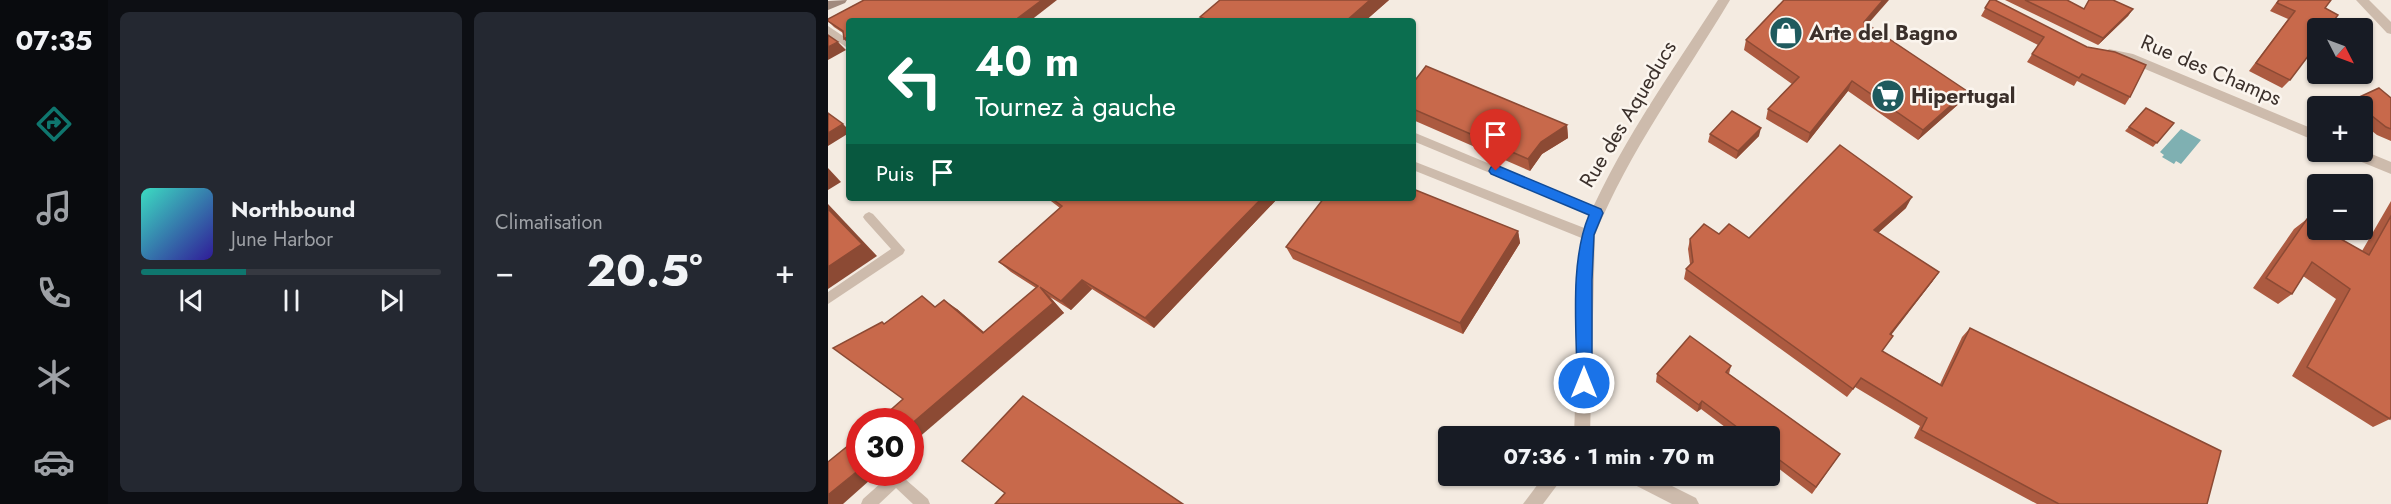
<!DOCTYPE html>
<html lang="fr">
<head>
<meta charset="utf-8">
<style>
	:root { --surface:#171b24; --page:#242831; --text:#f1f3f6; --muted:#9ea1a6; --line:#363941; --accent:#0f766e }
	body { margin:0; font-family:Jost,sans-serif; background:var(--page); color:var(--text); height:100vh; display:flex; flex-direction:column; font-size:22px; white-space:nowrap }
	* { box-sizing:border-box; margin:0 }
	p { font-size:20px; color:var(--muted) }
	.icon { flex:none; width:33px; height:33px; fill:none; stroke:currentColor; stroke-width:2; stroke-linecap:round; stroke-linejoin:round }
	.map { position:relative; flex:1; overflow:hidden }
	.drawer { display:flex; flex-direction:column; gap:12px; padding:12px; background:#0d0f14; width:720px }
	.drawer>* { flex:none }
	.top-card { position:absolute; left:18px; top:18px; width:570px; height:183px; border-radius:6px; box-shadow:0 2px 4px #0004; background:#0b6e4f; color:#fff; overflow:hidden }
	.needle { width:39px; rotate:132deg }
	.tools { position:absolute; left:1479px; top:18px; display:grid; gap:12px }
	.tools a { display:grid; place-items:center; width:66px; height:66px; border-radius:6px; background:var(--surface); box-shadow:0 2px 4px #0004; font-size:30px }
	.speed { position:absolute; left:18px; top:408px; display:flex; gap:12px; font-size:30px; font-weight:700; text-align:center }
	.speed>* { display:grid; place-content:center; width:78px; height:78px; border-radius:50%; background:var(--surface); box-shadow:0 2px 4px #0004; line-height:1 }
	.speed .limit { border:9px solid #d22; background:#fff; color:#111 }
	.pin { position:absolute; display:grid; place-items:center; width:51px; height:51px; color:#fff; margin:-62px -26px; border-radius:50% 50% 50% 0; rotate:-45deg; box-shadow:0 0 6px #0007 }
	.pin .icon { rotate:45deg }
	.me { position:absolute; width:66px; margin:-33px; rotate:0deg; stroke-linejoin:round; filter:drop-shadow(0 0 4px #0008) }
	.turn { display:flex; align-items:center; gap:21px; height:126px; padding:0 30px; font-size:27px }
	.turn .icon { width:78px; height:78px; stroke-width:2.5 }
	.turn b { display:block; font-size:42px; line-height:51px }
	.then { display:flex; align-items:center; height:57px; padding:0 30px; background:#0003; gap:12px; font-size:22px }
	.big { font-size:45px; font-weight:700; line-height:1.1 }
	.drawer .tile { flex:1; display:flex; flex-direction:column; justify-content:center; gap:9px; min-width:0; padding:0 21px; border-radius:9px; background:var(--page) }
	.song { display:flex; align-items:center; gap:18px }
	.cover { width:72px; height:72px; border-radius:9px; background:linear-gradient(135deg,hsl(170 70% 55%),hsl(250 70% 35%)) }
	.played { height:6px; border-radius:3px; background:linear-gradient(90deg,var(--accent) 35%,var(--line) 35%) }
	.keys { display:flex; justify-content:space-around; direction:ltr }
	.heat { display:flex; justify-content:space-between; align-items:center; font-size:33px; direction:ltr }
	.drawer .tiles { flex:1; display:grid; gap:12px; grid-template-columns:repeat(2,1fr) }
	.trip { position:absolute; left:610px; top:426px; width:342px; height:60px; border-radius:6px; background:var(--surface); box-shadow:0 2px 4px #0004; font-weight:700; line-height:60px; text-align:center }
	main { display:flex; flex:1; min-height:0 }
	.dock { display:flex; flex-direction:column; width:108px; justify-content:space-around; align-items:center; background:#090b0e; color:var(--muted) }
	.dock .icon { width:42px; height:42px }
	.dock .active { color:var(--accent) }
	.dock b { font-size:27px; color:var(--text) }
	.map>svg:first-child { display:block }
	.water { fill:#7fb0b2 }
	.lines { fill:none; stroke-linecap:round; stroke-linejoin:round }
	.lane { fill:#cdbbac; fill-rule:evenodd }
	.street { fill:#cdbbac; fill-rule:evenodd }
	.secondary { fill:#a18a7d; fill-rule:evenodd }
	.wall { fill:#ac5a40 }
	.shaded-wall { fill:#8c4a34 }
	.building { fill:#c8694b; stroke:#8c4a34; stroke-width:1.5 }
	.route { fill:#1a73e8; stroke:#114b97; stroke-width:1.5 }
	.labels { text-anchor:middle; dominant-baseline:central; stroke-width:5; stroke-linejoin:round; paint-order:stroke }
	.poi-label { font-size:21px; font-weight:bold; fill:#3b302b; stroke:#fbf5ee; text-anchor:start }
	.street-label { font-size:21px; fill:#3b302b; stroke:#fbf5ee }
</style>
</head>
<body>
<main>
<nav class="dock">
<b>07:35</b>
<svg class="icon active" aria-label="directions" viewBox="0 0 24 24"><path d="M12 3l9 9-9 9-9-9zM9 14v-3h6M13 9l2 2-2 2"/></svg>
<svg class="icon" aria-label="music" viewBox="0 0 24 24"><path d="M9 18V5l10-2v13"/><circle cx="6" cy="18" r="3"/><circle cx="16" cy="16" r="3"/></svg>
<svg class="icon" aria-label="phone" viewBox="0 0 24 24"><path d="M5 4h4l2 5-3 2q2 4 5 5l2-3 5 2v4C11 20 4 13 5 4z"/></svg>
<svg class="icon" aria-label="climate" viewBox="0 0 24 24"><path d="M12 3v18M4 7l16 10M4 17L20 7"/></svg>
<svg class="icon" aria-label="car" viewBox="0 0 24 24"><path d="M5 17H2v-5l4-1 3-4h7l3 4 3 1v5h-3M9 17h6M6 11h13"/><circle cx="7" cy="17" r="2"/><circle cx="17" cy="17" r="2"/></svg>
</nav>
<section class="drawer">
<div class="tiles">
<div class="tile">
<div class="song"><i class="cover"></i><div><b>Northbound</b><p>June Harbor</p></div></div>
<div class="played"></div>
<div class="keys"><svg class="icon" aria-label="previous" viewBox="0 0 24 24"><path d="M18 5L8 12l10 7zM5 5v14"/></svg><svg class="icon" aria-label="pause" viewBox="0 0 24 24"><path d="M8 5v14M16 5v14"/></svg><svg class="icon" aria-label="next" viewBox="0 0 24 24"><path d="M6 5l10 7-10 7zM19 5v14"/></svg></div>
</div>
<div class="tile"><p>Climatisation</p>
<div class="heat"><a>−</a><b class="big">20.5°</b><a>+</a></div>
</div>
</div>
</section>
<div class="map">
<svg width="1563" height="504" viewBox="0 0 1563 504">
	<rect width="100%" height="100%" fill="#f4ebe1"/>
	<!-- water -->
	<polygon class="water" points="1353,129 1373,140 1353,164 1348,161 1346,164 1334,157 1336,155 1332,152"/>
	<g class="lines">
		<!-- lane -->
		<g class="lane">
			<polygon points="0,26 21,40 21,49 0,35"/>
			<polygon points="585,132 773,210 775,213 773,216 765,216 585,141"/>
			<polygon points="585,161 764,231 766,235 764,239 756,239 585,170"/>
			<polygon points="41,212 45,214 77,250 75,254 0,304 0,292 63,249 37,220 35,217 37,214"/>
			<polygon points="69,472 100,499 102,504 85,504 68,488 51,504 33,504 35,499 63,474"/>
		</g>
		<!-- street -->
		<g class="street">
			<path d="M890 0H902C856 77 801 151 767 235L762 436H746L753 235C787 151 841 76 890 0Z"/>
			<polygon points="1528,0 1541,0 1563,22 1563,34 1559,33"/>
			<polygon points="1281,49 1305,54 1490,131 1490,142 1298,61 1276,57 1275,54"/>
			<polygon points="1534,150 1563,162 1563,174 1519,156 1517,152"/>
			<polygon points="716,476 736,476 715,504 695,504"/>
			<polygon points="798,476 824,476 868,498 871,504 844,504 801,482"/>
		</g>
		<!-- secondary -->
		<polygon class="secondary" points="19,0 17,3 0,10 0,1"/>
	</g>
	<!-- wall -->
	<g class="wall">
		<polygon points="392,0 561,0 537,21 375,21 372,17"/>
		<polygon points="1162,0 1302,97 1297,105 1249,81 1246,86 1199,62 1210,45 1153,16"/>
		<polygon points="1177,0 1239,0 1256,9 1305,9 1300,16 1270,45"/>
		<polygon points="1450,0 1497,8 1462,80 1454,88 1421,71 1460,19 1442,11"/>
		<polygon points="0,19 21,21 15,33 6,27 0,21"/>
		<polygon points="1040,25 1134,101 1090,140 1020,91 979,143 938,119 940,109 964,84 916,50 918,40"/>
		<polygon points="585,83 739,125 740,138 714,154 702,171 585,120"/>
		<polygon points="1563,98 1563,141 1549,135 1534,123 1534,106 1518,106 1525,100"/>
		<polygon points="1318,108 1346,123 1325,147 1297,131"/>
		<polygon points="882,134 931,136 908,159 880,142"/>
		<polygon points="219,198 450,198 326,328 264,289 243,310 222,297 236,313 75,399 54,322 57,324 108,306 129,309 156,332 208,288 183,272 171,262 232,208"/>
		<polygon points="1563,201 1563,416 1562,419 1545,427 1464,376 1508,299 1475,276 1464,294 1450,304 1425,288 1466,229 1479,219 1534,251"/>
		<polygon points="1078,208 1050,233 1111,272 1104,282 1063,334 1065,336 1054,351 1112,384 1134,337 1142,328 1379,504 1209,504 1086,438 1092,426 1027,387 1019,397 856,279 858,269 862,264 860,249 862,239 891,234 921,238"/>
		<polygon points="690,231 692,243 635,334 465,259 458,247"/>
		<polygon points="903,366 901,374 1012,454 984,494 942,462 942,436 909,436 873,409 869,412 828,382 829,374"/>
	</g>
	<!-- shaded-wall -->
	<g class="shaded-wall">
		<polygon points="214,0 229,0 202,21 186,21"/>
		<polygon points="542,0 561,0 537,21 518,21"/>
		<polygon points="1055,0 1061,0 1032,33 1036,22"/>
		<polygon points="1305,9 1300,16 1270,45 1275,38"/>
		<polygon points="21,36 21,45 16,39"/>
		<polygon points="10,42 18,50 0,60 0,47"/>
		<polygon points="1024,81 1020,91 979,143 982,133"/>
		<polygon points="1139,91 1134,101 1090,140 1095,130"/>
		<polygon points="15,124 21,130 21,133 0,146 0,133"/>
		<polygon points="739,125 740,138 714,154 702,171 700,159 713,142"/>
		<polygon points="933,128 931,136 908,159 910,151"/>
		<polygon points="0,168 13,182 0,190"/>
		<polygon points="1084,197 1078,208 1041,241 1046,230"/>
		<polygon points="434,198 450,198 326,328 317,318"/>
		<polygon points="0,204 49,256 0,289"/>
		<polygon points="690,231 692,243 635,334 632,323"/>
		<polygon points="1111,272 1104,282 1057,343 1062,334"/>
		<polygon points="254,280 264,289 243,310 233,301"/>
		<polygon points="212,287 222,297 236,313 82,445 82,425"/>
		<polygon points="116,300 129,309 167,342 155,333"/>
		<polygon points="874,401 873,409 869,412 871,405"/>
		<polygon points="32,469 32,472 51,472 15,504 0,504 0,495"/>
	</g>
	<!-- building -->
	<g class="building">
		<polygon points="36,0 214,0 186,21 21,21 21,36 16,39 15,31 0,21 0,19"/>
		<polygon points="392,0 542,0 518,21 383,21 372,17"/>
		<polygon points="956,0 1055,0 1036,22 1139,91 1095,130 1024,81 982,133 940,109 971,77 918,40"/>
		<polygon points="1162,0 1167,0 1259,47 1287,52 1318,65 1302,97 1254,74 1251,78 1204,54 1216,37 1157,8"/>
		<polygon points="1197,0 1239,0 1256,9 1261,0 1285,0 1305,9 1275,38"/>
		<polygon points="1451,0 1503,0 1497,8 1510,15 1500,28 1490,28 1490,43 1462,80 1428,63 1467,11 1449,3"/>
		<polygon points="0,35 10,42 0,47"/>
		<polygon points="598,66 739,125 713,142 700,159 585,109 585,83"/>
		<polygon points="1551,88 1563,98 1563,129 1558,127 1534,108 1534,106 1533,106 1525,100"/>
		<polygon points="1318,108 1346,123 1329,143 1301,127"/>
		<polygon points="904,111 933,128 910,151 882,134"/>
		<polygon points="0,113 15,124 0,133"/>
		<polygon points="1012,145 1084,197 1046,230 1111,272 1062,334 1065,336 1054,351 1114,386 1142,328 1393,451 1379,504 1231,504 1093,430 1099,418 1033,378 1025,389 858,269 865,262 862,239 876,224 891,234 901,224 921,238"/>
		<polygon points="585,189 690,231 632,323 458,247 496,198 585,198"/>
		<polygon points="223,198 434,198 317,318 254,280 233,301 212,287 225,303 82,425 82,422 49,422 75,399 5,348 54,322 56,324 94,296 107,307 116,300 155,333 210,286 171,262 234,206"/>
		<polygon points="0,209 34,244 0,267"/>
		<polygon points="1563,216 1563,416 1562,419 1479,367 1522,289 1484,262 1464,294 1438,278 1479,219 1490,225 1490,230 1497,230 1541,255"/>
		<polygon points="862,336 903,366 898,372 1012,454 988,487 942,453 942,436 921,436 874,401 871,405 829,374"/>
		<polygon points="195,396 355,504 167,504 177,493 134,461"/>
		<polygon points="32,436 32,469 0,495 0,462"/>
	</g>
	<!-- route -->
	<path class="route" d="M668 165 773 209 775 213 766 235 764 280V383L762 388 756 390 751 388 749 383C749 331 741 263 761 215L663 174 661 171 663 167Z"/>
	<!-- icons -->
	<defs>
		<symbol id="shop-disc" viewBox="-11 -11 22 22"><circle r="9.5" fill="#1f5a5e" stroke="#fbf5ee"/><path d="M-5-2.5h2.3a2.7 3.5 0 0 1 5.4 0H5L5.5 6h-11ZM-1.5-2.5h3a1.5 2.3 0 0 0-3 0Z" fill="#fff"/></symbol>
		<symbol id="supermarket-disc" viewBox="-11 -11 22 22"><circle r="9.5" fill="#1f5a5e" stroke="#fbf5ee"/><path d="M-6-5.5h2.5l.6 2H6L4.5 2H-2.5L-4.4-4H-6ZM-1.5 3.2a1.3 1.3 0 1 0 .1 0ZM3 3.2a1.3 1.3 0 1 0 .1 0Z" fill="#fff"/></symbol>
	</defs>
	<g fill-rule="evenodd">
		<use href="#shop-disc" x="939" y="14" width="38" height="38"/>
		<use href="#supermarket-disc" x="1041" y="77" width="38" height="38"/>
	</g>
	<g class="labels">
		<!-- poi labels -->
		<g class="poi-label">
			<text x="981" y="33">Arte del Bagno</text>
			<text x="1083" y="96">Hipertugal</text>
		</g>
		<!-- street labels -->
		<g class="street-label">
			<text transform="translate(1383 70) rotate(23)">Rue des Champs</text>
			<text transform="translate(800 114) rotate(-59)">Rue des Aqueducs</text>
		</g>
	</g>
</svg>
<div class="tools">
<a><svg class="needle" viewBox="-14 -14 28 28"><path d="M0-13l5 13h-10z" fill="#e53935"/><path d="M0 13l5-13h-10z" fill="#9ea1a6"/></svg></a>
<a>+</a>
<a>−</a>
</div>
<div class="speed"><div class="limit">30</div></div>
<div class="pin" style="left:668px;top:171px;background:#d93025"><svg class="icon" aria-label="arrive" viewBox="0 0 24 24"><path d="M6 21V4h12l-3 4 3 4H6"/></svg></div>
<svg class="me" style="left:756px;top:383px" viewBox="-20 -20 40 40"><circle r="17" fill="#1a73e8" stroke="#fff" stroke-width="3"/><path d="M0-11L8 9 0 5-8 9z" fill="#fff"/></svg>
<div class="trip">07:36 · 1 min · 70 m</div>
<div class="top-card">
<div class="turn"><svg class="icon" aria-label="left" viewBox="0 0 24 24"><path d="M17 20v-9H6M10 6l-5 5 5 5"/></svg><div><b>40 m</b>Tournez à gauche</div></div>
<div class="then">Puis<svg class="icon" aria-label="arrive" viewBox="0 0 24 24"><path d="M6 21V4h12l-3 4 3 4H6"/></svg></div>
</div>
</div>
</main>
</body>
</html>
